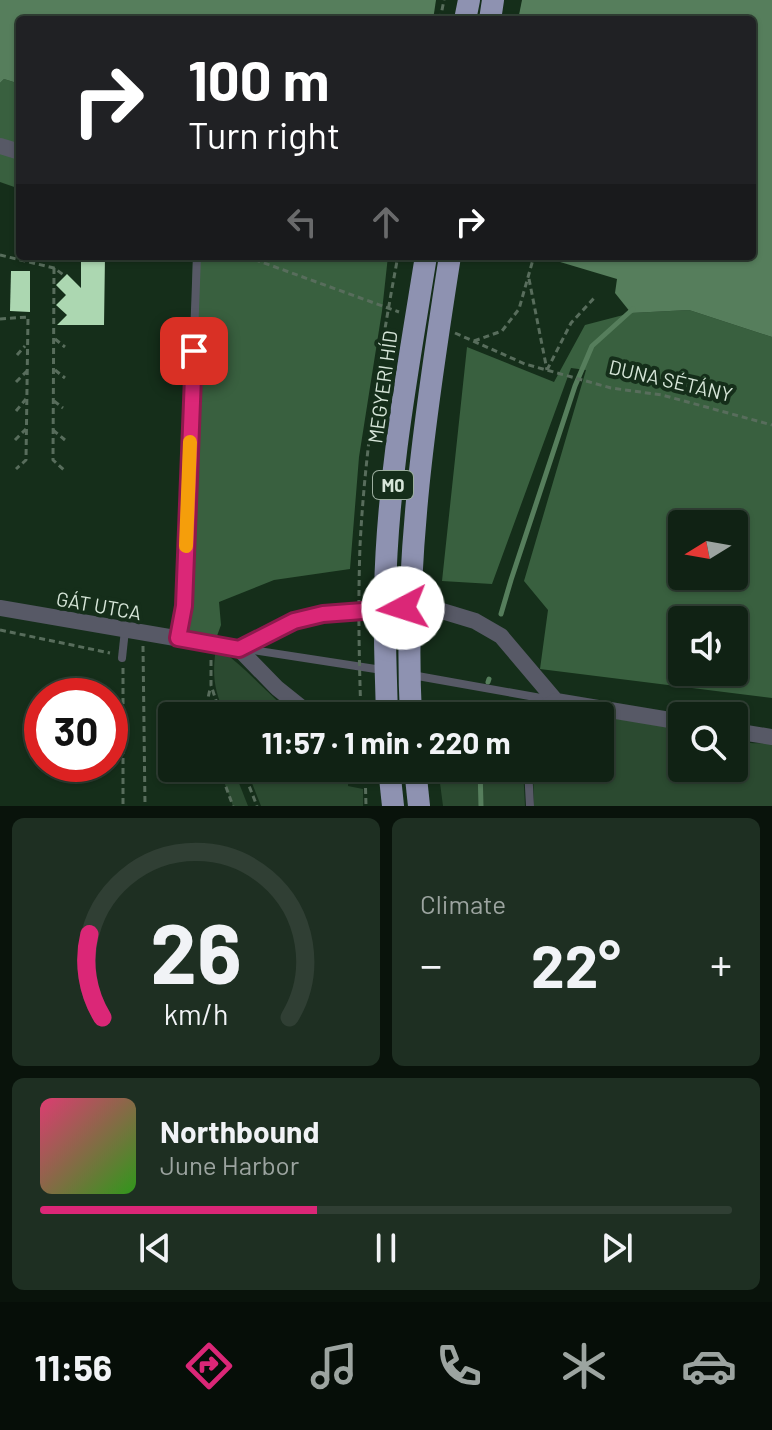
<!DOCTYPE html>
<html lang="en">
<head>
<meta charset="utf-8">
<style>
	:root { --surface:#102214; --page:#1e2f22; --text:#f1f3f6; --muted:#9ca4a0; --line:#303f34; --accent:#db2777 }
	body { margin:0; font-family:Barlow,sans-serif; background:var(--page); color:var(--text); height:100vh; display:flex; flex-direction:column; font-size:30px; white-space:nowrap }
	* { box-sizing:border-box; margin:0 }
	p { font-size:26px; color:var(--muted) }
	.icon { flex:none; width:44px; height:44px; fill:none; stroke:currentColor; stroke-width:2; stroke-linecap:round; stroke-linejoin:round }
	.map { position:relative; height:806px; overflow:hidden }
	.panel { display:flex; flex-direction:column; gap:12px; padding:12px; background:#09130b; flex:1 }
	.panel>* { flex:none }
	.top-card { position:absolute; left:16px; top:16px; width:740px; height:244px; border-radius:8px; box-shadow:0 2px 6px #0004,0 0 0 2px var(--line); background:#202124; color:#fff; overflow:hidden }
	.needle { width:52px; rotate:259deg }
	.controls { position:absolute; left:668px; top:510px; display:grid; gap:16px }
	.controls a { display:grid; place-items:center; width:80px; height:80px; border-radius:8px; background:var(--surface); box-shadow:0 2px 6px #0004,0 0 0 2px var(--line); font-size:40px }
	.speed { position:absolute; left:24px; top:678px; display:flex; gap:16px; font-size:40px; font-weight:700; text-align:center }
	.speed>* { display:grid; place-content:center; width:104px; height:104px; border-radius:50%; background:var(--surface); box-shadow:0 2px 6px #0004,0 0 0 2px var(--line); line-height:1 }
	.speed .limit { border:12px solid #d22; background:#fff; color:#111 }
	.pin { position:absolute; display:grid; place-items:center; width:68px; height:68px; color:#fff; margin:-34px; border-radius:16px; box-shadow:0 4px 12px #0006 }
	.me { position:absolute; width:88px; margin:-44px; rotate:265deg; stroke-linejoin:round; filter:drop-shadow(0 0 6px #0008) }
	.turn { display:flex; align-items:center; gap:28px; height:168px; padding:0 40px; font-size:36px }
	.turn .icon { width:104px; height:104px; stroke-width:2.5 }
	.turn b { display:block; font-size:56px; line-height:68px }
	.lanes { display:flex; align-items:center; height:76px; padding:0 40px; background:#0003; justify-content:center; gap:40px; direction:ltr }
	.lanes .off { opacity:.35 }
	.big { font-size:60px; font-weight:700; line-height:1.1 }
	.panel .tile { flex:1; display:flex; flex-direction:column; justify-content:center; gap:12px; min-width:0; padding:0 28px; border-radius:12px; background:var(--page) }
	.panel .dial { align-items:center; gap:0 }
	.dial svg { height:208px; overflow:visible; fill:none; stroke:var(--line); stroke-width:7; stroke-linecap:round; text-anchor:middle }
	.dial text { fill:var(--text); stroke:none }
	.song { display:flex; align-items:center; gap:24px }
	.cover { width:96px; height:96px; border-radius:12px; background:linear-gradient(135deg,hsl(340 70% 55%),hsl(110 70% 35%)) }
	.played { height:8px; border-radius:4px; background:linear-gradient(90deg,var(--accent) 40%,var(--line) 40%) }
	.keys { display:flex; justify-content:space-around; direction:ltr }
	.heat { display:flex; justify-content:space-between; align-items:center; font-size:44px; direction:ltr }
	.panel .tiles { flex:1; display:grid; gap:12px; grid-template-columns:1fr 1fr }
	.tile:last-child { grid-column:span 2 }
	.trip { position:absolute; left:158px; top:702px; width:456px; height:80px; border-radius:8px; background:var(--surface); box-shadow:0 2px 6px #0004,0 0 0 2px var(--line); font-weight:700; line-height:80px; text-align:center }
	.menu { display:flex; height:128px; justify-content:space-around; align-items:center; background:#060e08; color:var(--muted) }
	.menu .icon { width:56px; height:56px }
	.menu .active { color:var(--accent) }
	.menu b { font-size:36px; color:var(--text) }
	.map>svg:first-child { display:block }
	.green { fill:#2b4a30 }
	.forest { fill:#39603f; fill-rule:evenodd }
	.water { fill:#567e5c }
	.pier { fill:#152e1a }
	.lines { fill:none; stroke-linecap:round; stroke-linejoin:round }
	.stream { stroke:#567e5c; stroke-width:5 }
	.building { fill:#acd7b1 }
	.path { stroke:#586d5c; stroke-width:3; stroke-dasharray:6 4; stroke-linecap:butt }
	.service { stroke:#575966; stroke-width:8 }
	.minor { stroke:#575966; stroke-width:16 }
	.trunk { stroke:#8e92b1; stroke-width:22 }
	.path-bridge { stroke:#586d5c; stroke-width:3; stroke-dasharray:6 4; stroke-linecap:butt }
	.trunk-bridge { stroke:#8e92b1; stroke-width:22 }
	.route-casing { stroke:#8e194d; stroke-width:20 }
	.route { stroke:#db2777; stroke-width:14 }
	.slow { stroke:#f59e0b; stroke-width:14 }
	.labels { text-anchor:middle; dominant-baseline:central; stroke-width:8; stroke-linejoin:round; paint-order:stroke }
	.shield { fill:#152e1a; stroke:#9dafa0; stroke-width:2 }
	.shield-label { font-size:18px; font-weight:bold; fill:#d7e6d9 }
	.street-label { font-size:20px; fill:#d7e6d9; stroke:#152e1a }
</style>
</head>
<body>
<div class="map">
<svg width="772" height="806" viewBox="0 0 772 806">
	<rect width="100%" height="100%" fill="#152e1a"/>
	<!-- green -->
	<g class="green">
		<path d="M216 647C247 667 267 695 296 716H225C214 687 212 678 216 647Z"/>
		<path d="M558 708 682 726V768H734V736C748 745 755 744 772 742V806H534L533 768H600V716H536Z"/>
		<polygon points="219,768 233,768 248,806 233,806"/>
		<polygon points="246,768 349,768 348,786 363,789 363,806 261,806"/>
		<polygon points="456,768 523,768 525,806 443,806 440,783 457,782"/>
	</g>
	<!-- forest -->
	<g class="forest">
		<polygon points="4,79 20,84 20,189 0,182 0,83"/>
		<polygon points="193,256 388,256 382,311 359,457 350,569 274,580 219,602 221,625 214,644 178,638 185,607"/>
		<path d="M689 310 772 337V698L540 669 548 610 524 581 586 370 571 368 492 584 442 581 467 347 554 382 585 325 631 313ZM682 524H734V576H682ZM682 620H734V672H682Z"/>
	</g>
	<!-- water -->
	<polygon class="water" points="0,0 772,0 772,337 689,310 631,313 615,293 617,279 540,256 752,256 752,20 20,20 20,84 4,79 0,83"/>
	<!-- pier -->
	<polygon class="pier" points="436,0 522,0 518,20 433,20"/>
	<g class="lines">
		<!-- stream -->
		<g class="stream">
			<polyline points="501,614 511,580 575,386 592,346 633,309"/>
			<polyline points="488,682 489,679"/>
			<polyline points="484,711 484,706"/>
			<polyline points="480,768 481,806"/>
		</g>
	</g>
	<!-- building -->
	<g class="building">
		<polygon points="81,256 105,256 104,325 57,325 67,315 56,305 66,295 56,285 67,274 81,288"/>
		<polygon points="11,271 30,271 30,312 10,311"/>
	</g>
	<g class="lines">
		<!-- path -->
		<g class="path">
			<polyline points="440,20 444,0"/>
			<polyline points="0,255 54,268 65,276"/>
			<polyline points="245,256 399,312"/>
			<polyline points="54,268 53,460 65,471"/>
			<polyline points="529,279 547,370"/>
			<polyline points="0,319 28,317 26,460 16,469"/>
			<polyline points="455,333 525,364 611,388 662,395 772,425"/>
			<polyline points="55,339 65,347"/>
			<polyline points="474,341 502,331 519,309 534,256"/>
			<polyline points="17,355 25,346"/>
			<polyline points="55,370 65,378"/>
			<polyline points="547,370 571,323 596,296"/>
			<polyline points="16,382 27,371"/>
			<polyline points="54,401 63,408"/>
			<polyline points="16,411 26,399"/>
			<polyline points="53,430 65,440"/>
			<polyline points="15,440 26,429"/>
			<polyline points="0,630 110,653"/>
			<polyline points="143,646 145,806"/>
			<polyline points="211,660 211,685 221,716"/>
			<polyline points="123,668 123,806"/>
			<polyline points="204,716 210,689"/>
			<polyline points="219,768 233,806"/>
			<polyline points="242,768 257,806"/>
			<polyline points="355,768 356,773 365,771"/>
			<polyline points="365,768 366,806"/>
		</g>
		<!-- service -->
		<g class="service">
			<polyline points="178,638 184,606 197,256"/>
			<polyline points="246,649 382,670"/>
			<polyline points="122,658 125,630"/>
			<polyline points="412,675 552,700"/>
			<polyline points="528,768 530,806"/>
		</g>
		<!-- minor -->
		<g class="minor">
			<polyline points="0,146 20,152"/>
			<polyline points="0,608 239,649 277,688 312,716"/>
			<polyline points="239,649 294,621 323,614 403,608 442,611 475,621 501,636 556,701 682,722"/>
			<polyline points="523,716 543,709 556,701"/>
			<polyline points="734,731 772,737"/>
		</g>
		<!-- trunk -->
		<g class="trunk">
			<polyline points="465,20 469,0"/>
			<polyline points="490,20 493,0"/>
			<polyline points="389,768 393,806"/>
			<polyline points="415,768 419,806"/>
		</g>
		<!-- path-bridge -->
		<path class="path-bridge" d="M361 716C359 659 358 602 360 546 365 449 380 351 398 256"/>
		<!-- trunk-bridge -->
		<g class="trunk-bridge">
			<path d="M387 716C386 675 384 635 385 594 387 481 408 368 426 256"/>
			<path d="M411 716C403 562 426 408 450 256"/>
		</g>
	</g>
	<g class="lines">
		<defs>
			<polyline id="route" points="194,351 184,606 178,638 239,649 294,621 323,614 403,608"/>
		</defs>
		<!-- route casing -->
		<use href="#route" class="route-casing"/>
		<!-- route -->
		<use href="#route" class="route"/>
		<!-- slow -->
		<polyline class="slow" points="186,546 190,442"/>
	</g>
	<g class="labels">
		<!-- shield labels -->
		<rect class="shield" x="373" y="471" width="40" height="28" rx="6"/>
		<g class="shield-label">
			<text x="393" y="485">M0</text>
		</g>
		<!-- street labels -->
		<g class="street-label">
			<text transform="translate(671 380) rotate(13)">DUNA SÉTÁNY</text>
			<text transform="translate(382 387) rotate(-82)">MEGYERI HÍD</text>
			<text transform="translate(99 605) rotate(10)">GÁT UTCA</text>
		</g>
	</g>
</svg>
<div class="controls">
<a><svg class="needle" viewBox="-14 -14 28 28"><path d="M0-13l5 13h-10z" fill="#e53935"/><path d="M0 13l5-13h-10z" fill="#9ca4a0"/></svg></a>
<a><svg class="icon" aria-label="sound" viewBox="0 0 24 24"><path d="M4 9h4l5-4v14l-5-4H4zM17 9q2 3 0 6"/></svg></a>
<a><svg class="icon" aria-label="search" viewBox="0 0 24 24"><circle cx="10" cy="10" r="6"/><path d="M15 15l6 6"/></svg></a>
</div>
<div class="speed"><div class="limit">30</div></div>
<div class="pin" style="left:194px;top:351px;background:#d93025"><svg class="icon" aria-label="arrive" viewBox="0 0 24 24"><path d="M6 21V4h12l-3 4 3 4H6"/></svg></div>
<svg class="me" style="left:403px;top:608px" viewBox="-20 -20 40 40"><circle r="19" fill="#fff"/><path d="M0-13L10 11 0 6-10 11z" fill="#db2777"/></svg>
<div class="trip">11:57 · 1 min · 220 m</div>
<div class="top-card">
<div class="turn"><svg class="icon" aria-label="right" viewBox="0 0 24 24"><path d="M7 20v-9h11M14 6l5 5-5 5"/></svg><div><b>100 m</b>Turn right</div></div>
<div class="lanes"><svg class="icon off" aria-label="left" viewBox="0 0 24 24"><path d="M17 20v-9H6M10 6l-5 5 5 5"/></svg><svg class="icon off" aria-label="ahead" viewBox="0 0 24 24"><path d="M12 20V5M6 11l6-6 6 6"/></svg><svg class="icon" aria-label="right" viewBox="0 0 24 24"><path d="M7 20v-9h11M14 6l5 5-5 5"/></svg></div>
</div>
</div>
<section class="panel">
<div class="tiles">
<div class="tile dial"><svg viewBox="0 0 100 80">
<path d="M14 69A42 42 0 1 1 86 69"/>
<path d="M14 69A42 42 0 0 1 9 37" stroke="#db2777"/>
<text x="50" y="56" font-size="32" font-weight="700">26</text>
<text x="50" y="72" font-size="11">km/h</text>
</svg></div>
<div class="tile"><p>Climate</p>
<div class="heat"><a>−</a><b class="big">22°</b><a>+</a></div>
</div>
<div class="tile">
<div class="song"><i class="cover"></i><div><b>Northbound</b><p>June Harbor</p></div></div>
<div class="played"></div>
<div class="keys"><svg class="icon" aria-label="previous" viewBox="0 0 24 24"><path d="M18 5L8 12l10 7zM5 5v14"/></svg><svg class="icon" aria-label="pause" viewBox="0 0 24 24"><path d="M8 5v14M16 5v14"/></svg><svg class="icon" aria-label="next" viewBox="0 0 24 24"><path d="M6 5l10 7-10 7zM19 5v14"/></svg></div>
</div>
</div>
</section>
<nav class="menu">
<b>11:56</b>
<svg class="icon active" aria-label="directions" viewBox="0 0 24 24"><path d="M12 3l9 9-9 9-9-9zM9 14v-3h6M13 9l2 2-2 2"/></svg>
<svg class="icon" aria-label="music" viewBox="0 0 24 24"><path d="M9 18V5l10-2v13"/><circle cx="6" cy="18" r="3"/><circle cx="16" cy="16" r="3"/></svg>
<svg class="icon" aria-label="phone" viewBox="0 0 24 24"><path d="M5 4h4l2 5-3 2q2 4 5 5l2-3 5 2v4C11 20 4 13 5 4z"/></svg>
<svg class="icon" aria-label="climate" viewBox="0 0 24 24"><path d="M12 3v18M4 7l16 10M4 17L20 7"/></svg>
<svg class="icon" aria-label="car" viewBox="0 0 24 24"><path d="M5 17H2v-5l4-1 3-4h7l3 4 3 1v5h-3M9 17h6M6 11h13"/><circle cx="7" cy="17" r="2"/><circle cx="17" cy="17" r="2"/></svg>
</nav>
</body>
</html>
